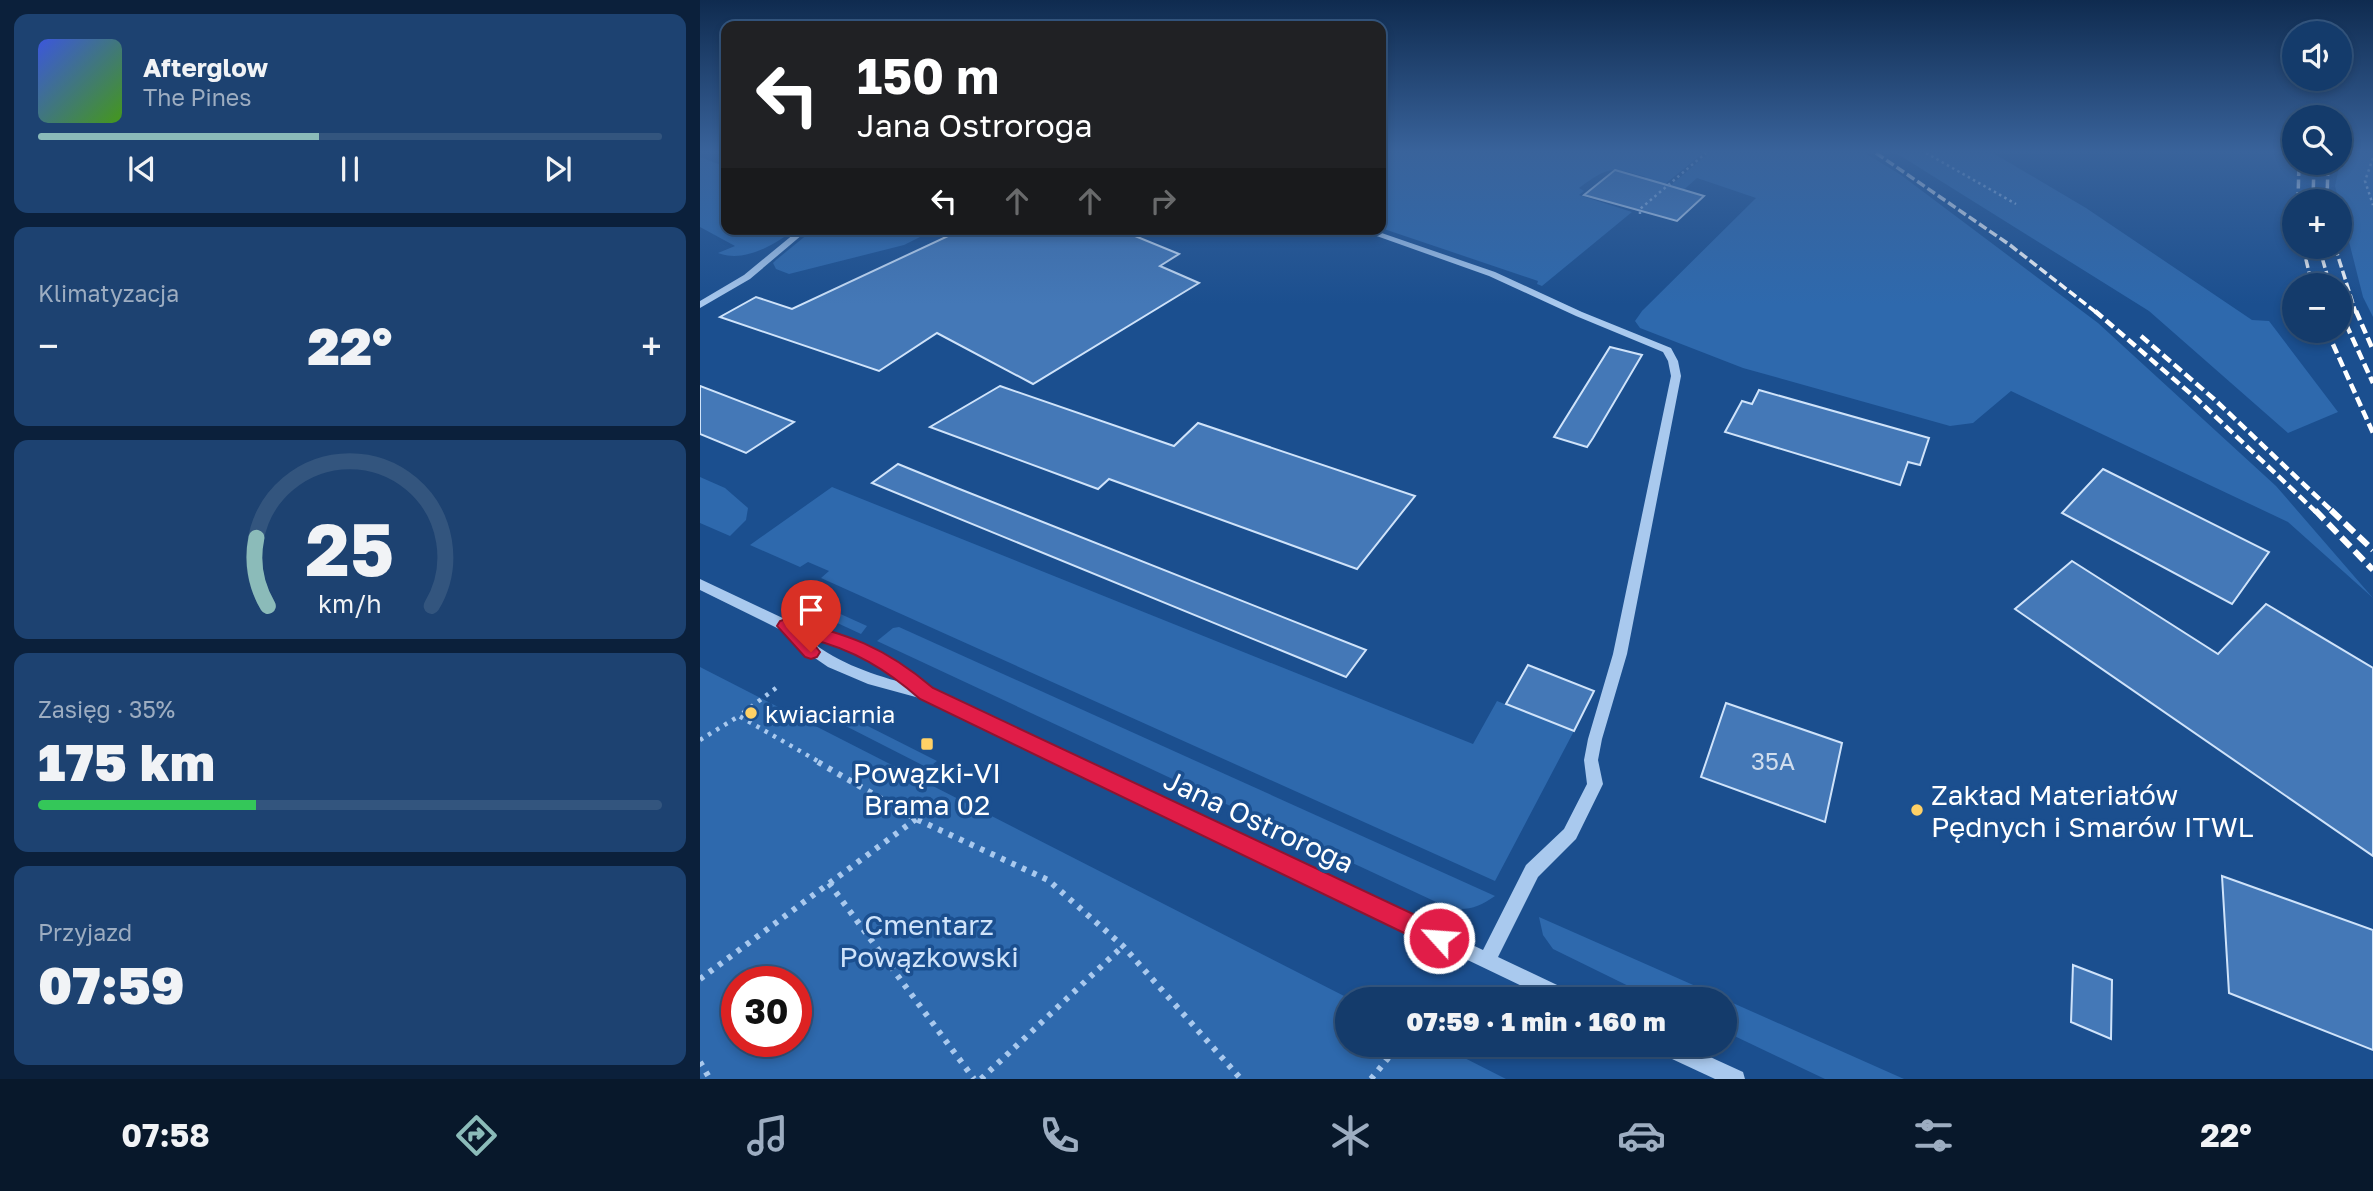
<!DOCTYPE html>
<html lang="pl">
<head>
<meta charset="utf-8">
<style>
	:root { --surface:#143b6b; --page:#1d4271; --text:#f1f3f6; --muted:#9dadc1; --line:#33557e; --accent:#8bbbb9 }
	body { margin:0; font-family:"Golos Text",sans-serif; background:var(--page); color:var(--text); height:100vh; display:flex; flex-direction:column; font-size:26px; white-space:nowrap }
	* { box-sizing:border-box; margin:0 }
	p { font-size:23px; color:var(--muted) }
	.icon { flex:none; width:38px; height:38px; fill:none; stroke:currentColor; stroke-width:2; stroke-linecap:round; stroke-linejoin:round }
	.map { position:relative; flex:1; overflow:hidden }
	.side { display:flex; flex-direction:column; gap:14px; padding:14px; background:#0b203b; width:700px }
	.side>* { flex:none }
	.hud { position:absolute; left:21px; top:21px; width:665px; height:214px; border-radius:14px; box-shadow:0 4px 10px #0003,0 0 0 2px var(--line); background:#202124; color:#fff; overflow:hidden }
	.controls { position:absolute; left:1582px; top:21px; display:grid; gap:14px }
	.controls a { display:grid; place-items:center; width:70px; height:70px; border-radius:50%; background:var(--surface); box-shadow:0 4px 10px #0003,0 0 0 2px var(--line); font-size:35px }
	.speed { position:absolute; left:21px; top:966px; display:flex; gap:14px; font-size:35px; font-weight:700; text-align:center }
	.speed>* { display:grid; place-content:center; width:91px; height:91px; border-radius:50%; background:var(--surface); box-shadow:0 4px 10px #0003,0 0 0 2px var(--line); line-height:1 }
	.speed .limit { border:10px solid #d22; background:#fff; color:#111 }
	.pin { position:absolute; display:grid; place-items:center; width:60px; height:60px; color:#fff; margin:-72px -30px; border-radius:50% 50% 50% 0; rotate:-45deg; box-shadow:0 0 7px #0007 }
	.pin .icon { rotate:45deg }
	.me { position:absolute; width:77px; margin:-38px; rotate:296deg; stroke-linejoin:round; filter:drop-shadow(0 0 5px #0008) }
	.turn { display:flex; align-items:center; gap:24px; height:147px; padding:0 21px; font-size:32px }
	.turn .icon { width:91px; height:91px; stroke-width:2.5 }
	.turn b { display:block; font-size:49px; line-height:60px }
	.lanes { display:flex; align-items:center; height:66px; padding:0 21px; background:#0003; justify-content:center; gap:35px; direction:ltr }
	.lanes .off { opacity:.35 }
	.big { font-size:52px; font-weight:800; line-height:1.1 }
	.side .card { flex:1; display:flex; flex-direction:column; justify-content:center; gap:10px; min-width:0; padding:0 24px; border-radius:14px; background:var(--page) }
	.side .dial { align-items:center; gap:0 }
	.dial svg { height:182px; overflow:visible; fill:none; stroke:var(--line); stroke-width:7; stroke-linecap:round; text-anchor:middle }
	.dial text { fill:var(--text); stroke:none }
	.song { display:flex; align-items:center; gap:21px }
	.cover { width:84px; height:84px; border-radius:10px; background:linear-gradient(135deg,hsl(230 70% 55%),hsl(100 70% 35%)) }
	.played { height:7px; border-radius:4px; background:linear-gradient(90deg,var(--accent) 45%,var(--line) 45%) }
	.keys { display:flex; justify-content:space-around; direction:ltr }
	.heat { display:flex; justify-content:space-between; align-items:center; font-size:38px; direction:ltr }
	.charge { height:10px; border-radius:5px; background:linear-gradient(90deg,#34c759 35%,var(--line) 0) }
	.trip { position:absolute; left:635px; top:987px; width:402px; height:70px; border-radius:35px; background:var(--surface); box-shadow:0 4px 10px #0003,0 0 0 2px var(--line); font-weight:800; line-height:70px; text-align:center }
	.menu { display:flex; height:112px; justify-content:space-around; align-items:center; background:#08182b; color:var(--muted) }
	.menu .icon { width:49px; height:49px }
	.menu .active { color:var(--accent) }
	.menu b { font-size:32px; color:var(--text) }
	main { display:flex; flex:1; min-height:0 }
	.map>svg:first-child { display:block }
	.green { fill:#2e69ad; fill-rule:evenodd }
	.building { fill:#4478b7; stroke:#cfe3fa; stroke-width:2 }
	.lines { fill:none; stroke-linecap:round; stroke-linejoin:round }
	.path-far2 { stroke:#a9c9ee; stroke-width:2.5; stroke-dasharray:2.5 3.5; stroke-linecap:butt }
	.path-far1 { stroke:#a9c9ee; stroke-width:4.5; stroke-dasharray:3.5 6; stroke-linecap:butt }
	.path { stroke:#a9c9ee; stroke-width:6; stroke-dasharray:4.5 7; stroke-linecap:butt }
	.minor { fill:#a9c9ee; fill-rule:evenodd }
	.rail-far2 { stroke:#fff; stroke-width:3.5; stroke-dasharray:9 3.5; stroke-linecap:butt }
	.rail-far1 { stroke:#fff; stroke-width:4.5; stroke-dasharray:10 4.5; stroke-linecap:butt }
	.rail { stroke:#fff; stroke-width:6; stroke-dasharray:13 6; stroke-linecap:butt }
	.route { fill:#e11d48; stroke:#92132f; stroke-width:2 }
	.poi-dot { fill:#ffd166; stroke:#1b4f8f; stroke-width:2.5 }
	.labels { text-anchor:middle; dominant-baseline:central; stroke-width:7; stroke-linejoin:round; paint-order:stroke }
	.poi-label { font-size:24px; fill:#fff; stroke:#1b4f8f; text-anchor:start }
	.near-number-label { font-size:24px; fill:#d0dded }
	.near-poi-label { font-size:28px; fill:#fff; stroke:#1b4f8f }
	.near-street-label { font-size:28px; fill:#fff; stroke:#1b4f8f }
	.near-park-label { font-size:28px; fill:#cfe3fa; stroke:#1b4f8f }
</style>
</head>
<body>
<main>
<section class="side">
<div class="card">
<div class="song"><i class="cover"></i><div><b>Afterglow</b><p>The Pines</p></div></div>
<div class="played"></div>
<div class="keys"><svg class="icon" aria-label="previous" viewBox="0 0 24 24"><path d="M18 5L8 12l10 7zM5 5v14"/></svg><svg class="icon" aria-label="pause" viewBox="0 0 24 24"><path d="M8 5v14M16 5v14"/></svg><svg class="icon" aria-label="next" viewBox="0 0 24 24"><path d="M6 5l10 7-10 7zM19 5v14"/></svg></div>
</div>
<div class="card"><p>Klimatyzacja</p>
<div class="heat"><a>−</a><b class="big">22°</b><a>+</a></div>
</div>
<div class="card dial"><svg viewBox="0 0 100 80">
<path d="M14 69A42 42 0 1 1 86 69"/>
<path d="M14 69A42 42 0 0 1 9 39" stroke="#8bbbb9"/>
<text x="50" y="56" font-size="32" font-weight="700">25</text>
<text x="50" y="72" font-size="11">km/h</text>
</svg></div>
<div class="card"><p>Zasięg · 35%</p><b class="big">175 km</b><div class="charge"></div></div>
<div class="card"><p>Przyjazd</p><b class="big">07:59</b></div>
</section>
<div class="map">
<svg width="1673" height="1079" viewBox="0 0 1673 1079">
	<rect width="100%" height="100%" fill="#1b4f8f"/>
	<!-- green -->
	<g class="green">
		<path d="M681 153H1003L959 189 939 183 946 177C911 167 909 166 879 188L884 191 879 195 932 212 842 286 837 284 838 281 681 228Z"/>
		<polygon points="1009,153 1165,153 1201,175 1398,323 1576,486 1673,598 1588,522 1311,391 1273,423 1250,426 1043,368 940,328 935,321 942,311 1056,198 997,178 961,210 965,190"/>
		<polygon points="1196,153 1293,153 1386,208 1552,320 1569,321 1638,412 1588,433 1449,311"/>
		<polygon points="1642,153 1673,153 1673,317 1663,297 1635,186"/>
		<path d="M0 157 26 167V229H95C75 245 44 263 18 253L35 246 0 227Z"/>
		<polygon points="114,229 236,229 204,245 89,274 76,269 73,263 76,260"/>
		<polygon points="0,477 25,488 48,508 46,520 30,536 0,523"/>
		<polygon points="132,487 773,744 797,701 874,731 795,881 121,578 129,571 108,562 100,567 50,545"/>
		<polygon points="114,602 167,626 161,634 103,607"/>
		<path d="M199 627 795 896C779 907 768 911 749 908L177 641 193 628Z"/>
		<path d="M0 667 650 999H648V1045H739L806 1079H0ZM37 982H96V1041H37Z"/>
		<polygon points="140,712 237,761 233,764 238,767 242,763 242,766 234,771 132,719"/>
		<polygon points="839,917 1025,999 955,999 853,949 843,935"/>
		<polygon points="1026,1000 1204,1079 1125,1079 1026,1032"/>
	</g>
	<!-- building -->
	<g class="building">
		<polygon points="915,170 967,185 1004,196 977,221 884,195"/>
		<polygon points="263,229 418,229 479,254 460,266 499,283 333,384 237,333 179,371 20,317 56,297 92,309"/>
		<polygon points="910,347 942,355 893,438 887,447 854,437"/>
		<polygon points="0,386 94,422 46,453 0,434"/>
		<polygon points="300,386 474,446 498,423 715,496 657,569 409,479 398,489 230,427"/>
		<polygon points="1059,390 1229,438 1220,465 1208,462 1200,485 1025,432 1042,401 1052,404"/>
		<polygon points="198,464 257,488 666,650 646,677 172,483"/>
		<polygon points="1403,469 1569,552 1532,604 1362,513"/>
		<polygon points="1372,561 1518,654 1566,604 1673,668 1673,856 1315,609"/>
		<polygon points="828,665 894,691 874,731 806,704"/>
		<polygon points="1026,703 1142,743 1125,822 1001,777"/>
		<polygon points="1522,876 1673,930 1673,1050 1529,993"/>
		<polygon points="1373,965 1412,980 1411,1039 1371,1022"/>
	</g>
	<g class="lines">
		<!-- path-far2 -->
		<g class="path-far2">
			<polyline points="1226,153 1316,204"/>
			<polyline points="1673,158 1665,181 1673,205"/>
			<polyline points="940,214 940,209 1006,153"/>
		</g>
		<!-- path-far1 -->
		<g class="path-far1">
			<polyline points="76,688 39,716 121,763"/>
			<polyline points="0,740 39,716"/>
		</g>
		<!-- path -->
		<g class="path">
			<polyline points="118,762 216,819 348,880 423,946 541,1079"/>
			<polyline points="129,883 274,1079"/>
			<polyline points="0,979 216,819"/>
			<polyline points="0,1062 10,1079"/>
			<polyline points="281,1079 423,946"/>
			<polyline points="671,1079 689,1057"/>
		</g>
		<!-- minor -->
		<g class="minor">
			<polygon points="100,229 109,229 50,279 0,308 0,301 44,275"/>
			<path d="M657 229H670L795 272 882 312 971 348 978 361 981 376 927 654 902 739 898 760 903 784 876 839 838 877 798 957 874 993 877 999H849L223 699 168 684 128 667 96 645 81 630 0 590V579L89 621 139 634 164 644 205 667 230 689 783 950 826 865 864 829 887 784 884 760 888 739 913 654 971 376 968 361 963 352 876 316 789 276ZM104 636C140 645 176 658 204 683 167 673 134 661 104 636Z"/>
			<polygon points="955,1045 984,1045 1043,1072 1045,1079 1015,1079 957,1052"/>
		</g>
		<!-- rail-far2 -->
		<g class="rail-far2">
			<polyline points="1176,153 1310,245 1397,313"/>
			<polyline points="1598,201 1599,163"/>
			<polyline points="1613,201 1614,163"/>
			<polyline points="1627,201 1628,163"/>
			<polyline points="1603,247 1612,285"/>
			<polyline points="1619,247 1630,285"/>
			<polyline points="1635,247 1656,313"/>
		</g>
		<!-- rail-far1 -->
		<g class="rail-far1">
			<polyline points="1395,311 1498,400 1616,512"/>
			<polyline points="1640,311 1673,383"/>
			<polyline points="1656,311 1673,350"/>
			<polyline points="1627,331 1673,433"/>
			<polyline points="1441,336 1514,399 1633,512"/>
		</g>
		<!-- rail -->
		<g class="rail">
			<polyline points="1615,510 1673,570"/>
			<polyline points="1631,510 1673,550"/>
		</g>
	</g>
	<!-- sky -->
	<linearGradient id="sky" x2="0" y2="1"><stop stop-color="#0f2b4f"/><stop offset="0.5" stop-color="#39639b"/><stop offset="1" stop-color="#39639b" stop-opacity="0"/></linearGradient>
	<rect width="1673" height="304" fill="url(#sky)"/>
	<!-- route -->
	<path class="route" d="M86 619C147 634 184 646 233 688L747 930 750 938 747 946 739 949 731 946 220 699C187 670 153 649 110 639L120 652 117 657 111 659 105 657 77 626 80 621Z"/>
	<!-- markers -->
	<g class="poi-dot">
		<circle cx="51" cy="713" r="7"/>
		<rect x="220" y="737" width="14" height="14" rx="3.5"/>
		<circle cx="1217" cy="810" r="7"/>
	</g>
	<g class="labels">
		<!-- poi labels -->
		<g class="poi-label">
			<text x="65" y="713">kwiaciarnia</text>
		</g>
		<!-- near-number labels -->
		<g class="near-number-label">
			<text x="1073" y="760">35A</text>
		</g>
		<!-- near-poi labels -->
		<g class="near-poi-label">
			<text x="227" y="772">Powązki-VI<tspan x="227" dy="32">Brama 02</tspan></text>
			<text x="1231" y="794" text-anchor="start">Zakład Materiałów<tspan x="1231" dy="32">Pędnych i Smarów ITWL</tspan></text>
		</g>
		<!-- near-street labels -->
		<g class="near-street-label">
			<text transform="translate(559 821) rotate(25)">Jana Ostroroga</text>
		</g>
		<!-- near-park labels -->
		<g class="near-park-label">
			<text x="229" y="924">Cmentarz<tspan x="229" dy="32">Powązkowski</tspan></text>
		</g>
	</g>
</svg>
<div class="controls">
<a><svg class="icon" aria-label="sound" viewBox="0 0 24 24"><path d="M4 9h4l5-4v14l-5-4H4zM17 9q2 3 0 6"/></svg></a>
<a><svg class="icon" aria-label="search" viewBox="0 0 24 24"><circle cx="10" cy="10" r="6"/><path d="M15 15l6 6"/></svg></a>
<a>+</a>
<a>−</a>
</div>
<div class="speed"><div class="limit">30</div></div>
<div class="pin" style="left:111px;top:652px;background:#d93025"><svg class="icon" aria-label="arrive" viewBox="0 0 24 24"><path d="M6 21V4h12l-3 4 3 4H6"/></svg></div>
<svg class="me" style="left:739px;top:938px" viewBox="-20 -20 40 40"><circle r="17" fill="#e11d48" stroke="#fff" stroke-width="3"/><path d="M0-11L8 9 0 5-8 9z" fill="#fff"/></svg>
<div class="trip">07:59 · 1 min · 160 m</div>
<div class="hud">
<div class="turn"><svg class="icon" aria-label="left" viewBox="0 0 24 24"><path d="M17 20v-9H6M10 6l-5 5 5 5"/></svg><div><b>150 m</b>Jana Ostroroga</div></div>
<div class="lanes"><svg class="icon" aria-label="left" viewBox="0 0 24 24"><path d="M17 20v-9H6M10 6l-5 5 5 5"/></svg><svg class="icon off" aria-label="ahead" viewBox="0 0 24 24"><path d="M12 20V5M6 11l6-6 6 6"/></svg><svg class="icon off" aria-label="ahead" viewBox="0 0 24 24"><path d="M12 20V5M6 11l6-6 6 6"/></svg><svg class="icon off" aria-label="right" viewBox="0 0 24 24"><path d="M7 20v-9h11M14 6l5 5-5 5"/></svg></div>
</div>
</div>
</main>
<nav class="menu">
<b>07:58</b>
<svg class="icon active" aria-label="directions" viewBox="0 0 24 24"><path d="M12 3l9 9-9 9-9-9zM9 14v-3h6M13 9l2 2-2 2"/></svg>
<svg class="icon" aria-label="music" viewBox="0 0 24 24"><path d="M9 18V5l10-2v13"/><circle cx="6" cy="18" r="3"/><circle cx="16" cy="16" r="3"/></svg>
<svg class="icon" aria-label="phone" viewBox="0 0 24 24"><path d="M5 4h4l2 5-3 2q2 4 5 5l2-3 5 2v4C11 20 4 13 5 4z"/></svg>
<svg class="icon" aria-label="climate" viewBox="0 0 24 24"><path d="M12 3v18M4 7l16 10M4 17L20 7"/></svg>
<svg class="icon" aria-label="car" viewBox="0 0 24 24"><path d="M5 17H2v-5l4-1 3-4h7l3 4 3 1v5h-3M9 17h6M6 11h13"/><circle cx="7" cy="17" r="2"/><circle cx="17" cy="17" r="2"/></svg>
<svg class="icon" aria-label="filters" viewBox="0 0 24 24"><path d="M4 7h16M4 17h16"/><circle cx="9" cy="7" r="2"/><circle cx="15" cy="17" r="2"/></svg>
<b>22°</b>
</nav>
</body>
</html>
